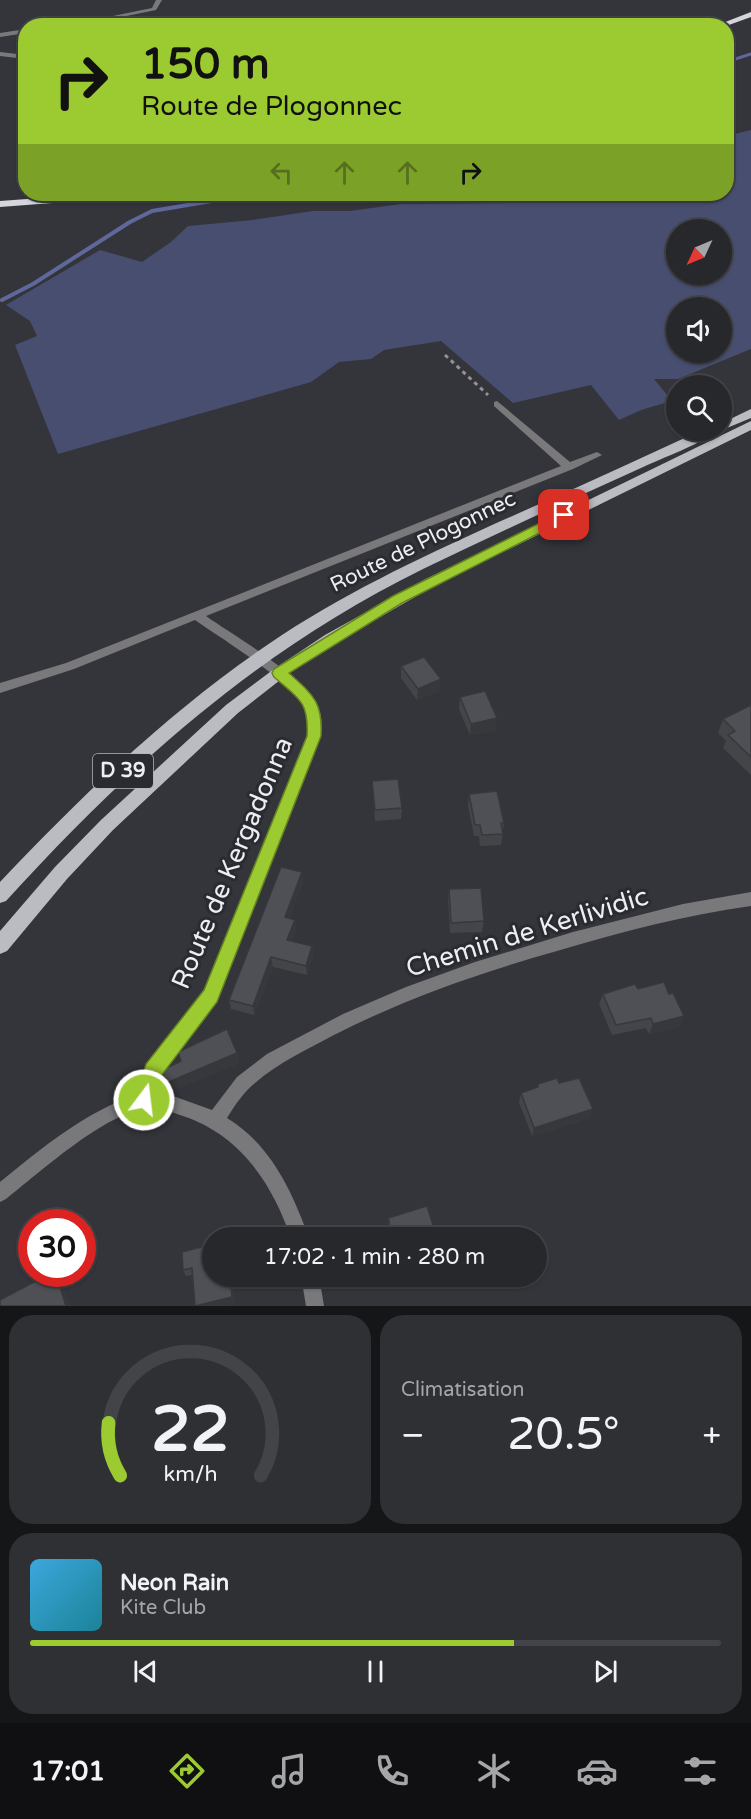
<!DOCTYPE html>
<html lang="fr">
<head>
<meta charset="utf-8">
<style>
	:root { --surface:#27282c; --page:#2f3034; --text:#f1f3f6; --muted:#a4a6a9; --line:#434448; --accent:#9cca31 }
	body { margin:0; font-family:"Varela Round",sans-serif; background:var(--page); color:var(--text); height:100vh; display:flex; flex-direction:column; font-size:22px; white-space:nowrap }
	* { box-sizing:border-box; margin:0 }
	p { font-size:20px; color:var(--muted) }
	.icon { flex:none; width:33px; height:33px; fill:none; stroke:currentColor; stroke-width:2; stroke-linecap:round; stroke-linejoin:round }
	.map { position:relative; height:1306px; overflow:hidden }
	.drawer { display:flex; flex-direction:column; gap:9px; padding:9px; background:#151618; flex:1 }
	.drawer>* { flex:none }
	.guide { position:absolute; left:18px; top:18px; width:716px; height:183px; border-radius:24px; box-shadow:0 2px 4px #0004,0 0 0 2px var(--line); background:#9cca31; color:#111; overflow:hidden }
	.needle { width:39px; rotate:226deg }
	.controls { position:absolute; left:666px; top:219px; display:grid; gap:12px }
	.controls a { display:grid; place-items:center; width:66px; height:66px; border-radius:50%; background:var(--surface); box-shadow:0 2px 4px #0004,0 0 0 2px var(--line); font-size:30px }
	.speed { position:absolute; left:18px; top:1209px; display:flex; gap:12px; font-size:30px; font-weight:700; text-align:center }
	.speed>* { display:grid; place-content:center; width:78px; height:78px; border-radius:50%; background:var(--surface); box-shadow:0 2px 4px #0004,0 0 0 2px var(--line); line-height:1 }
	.speed .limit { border:9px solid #d22; background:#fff; color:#111 }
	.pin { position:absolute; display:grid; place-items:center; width:51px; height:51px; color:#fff; margin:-26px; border-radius:12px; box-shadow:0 3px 9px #0006 }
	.me { position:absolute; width:66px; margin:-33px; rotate:15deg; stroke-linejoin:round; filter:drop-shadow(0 0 4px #0008) }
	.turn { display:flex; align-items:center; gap:21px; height:126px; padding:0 24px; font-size:27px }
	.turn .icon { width:78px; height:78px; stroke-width:2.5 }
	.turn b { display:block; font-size:42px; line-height:51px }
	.lanes { display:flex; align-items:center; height:57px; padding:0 24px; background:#0003; justify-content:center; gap:30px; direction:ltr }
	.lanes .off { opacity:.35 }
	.big { font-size:45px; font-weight:600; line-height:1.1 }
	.drawer .widget { flex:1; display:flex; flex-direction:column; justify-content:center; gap:9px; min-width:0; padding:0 21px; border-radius:24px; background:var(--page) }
	.drawer .dial { align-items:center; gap:0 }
	.dial svg { height:156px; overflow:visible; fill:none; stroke:var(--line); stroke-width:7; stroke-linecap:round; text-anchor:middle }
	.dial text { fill:var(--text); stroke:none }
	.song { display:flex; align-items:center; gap:18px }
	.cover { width:72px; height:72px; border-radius:9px; background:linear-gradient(135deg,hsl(200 70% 55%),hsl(190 70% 35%)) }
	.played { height:6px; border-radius:3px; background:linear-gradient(90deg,var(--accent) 70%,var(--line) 70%) }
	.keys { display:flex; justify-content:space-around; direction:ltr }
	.heat { display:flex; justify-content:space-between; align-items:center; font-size:33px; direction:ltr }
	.drawer .tiles { flex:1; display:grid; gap:9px; grid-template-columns:1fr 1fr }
	.widget:last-child { grid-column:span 2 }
	.trip { position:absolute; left:202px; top:1227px; width:345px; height:60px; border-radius:30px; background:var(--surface); box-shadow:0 2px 4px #0004,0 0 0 2px var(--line); font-weight:600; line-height:60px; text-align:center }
	.tabs { display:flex; height:96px; justify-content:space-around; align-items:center; background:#101012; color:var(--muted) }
	.tabs .icon { width:42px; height:42px }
	.tabs .active { color:var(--accent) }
	.tabs b { font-size:27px; color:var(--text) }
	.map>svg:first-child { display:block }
	.green { fill:#484e6f; fill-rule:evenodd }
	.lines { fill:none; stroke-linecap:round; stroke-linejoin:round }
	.stream-far1 { stroke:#5f689b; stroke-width:3 }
	.stream { stroke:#5f689b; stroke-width:4 }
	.path { stroke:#929398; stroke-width:3; stroke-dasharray:4 4; stroke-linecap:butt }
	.street { fill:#79797c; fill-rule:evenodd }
	.primary { fill:#bbbcc2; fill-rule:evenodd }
	.highway { fill:#d5d6dd; fill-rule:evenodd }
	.wall { fill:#434549 }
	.shaded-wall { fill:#37383c }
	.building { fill:#4e5055; stroke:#37383c; stroke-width:1.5 }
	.route { fill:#9cca31; stroke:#658320; stroke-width:1.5 }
	.labels { text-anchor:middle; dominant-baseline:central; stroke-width:6; stroke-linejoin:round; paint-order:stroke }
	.shield { fill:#2a2b31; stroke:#b2b4b7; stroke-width:1.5 }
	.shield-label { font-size:20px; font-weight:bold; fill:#edeef1 }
	.street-label { font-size:21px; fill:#edeef1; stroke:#2a2b31 }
	.near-street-label { font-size:26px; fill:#edeef1; stroke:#2a2b31 }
</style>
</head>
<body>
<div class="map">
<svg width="751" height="1306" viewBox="0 0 751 1306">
	<rect width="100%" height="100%" fill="#34353b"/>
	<!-- green -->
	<path class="green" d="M751 130V349L678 379H654L672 401 641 410 619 420 591 385 513 403 441 341 384 350 371 359 339 362 311 382 58 454 15 345 37 336 30 321 6 305 100 250 142 262 171 242 188 226 253 220 313 211H350L401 204 506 203 532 194H726V136ZM676 230H722V274H676ZM676 308H722V352H676Z"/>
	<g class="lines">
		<!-- stream-far1 -->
		<polyline class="stream-far1" points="726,62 751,54"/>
		<!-- stream -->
		<polyline class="stream" points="2,300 33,284 130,222 152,211 253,194"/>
		<!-- path -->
		<polyline class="path" points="445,355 488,395"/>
		<!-- street -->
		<g class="street">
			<polygon points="156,0 162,0 156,10 77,26 64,26 152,8"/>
			<polygon points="26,29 26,33 0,37 0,33"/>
			<polygon points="0,52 26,55 26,59 0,56"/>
			<path d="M497 401 570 462 597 452 602 455 573 469 206 616C234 636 316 682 321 717 322 723 321 730 320 736L217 1001 160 1075 154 1093 173 1096 212 1110 237 1077 267 1054 343 1014 406 987 475 962 573 932 683 904 751 892V906C685 915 621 932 557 951 479 973 404 999 332 1036 306 1050 278 1063 255 1083 243 1093 235 1105 227 1118 271 1145 292 1191 309 1238H291C272 1183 240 1135 183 1116 172 1112 154 1107 143 1109 102 1116 39 1173 6 1199L0 1202V1182C43 1147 85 1112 138 1094L147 1065 205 991 308 736C308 730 309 723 309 717 304 688 220 638 195 620L74 669 0 693V683L66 663 561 466 494 406V402Z"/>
			<polygon points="301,1276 319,1276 324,1306 306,1306"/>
		</g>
		<!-- primary -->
		<g class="primary">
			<polygon points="751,409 751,418 722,430 722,423"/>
			<polygon points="751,421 751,430 434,586 335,643 284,677 238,713 113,830 67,879 7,951 0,954 0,931 55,867 101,820 226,705 274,669 325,635 424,580"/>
			<path d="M702 430H719C705 442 660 459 641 468 568 501 495 534 423 569 258 650 129 766 6 901L0 903V882C86 791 177 704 282 635 362 583 450 544 537 505 592 481 647 455 702 430Z"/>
		</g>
		<!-- highway -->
		<g class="highway">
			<polygon points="751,12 751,17 726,26 715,26"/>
			<polygon points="95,194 136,194 131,197 0,207 0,201"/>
		</g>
	</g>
	<!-- wall -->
	<g class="wall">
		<polygon points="401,666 440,691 417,700 401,678"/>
		<polygon points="460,697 496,730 470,735 459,709"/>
		<polygon points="751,705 751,775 723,748 726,741 718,733 723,719"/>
		<polygon points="372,781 402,808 401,819 375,821"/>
		<polygon points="469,794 504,823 501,845 480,846 479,836 474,836 468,805"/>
		<polygon points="302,872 303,882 289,918 295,920 296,930 292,941 312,946 313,956 307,975 273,967 254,1015 231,1009 229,1000"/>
		<polygon points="449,889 484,921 482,932 450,933 448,900"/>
		<polygon points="638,989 669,994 684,1016 679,1026 649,1034 646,1028 612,1035 599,1004 603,994"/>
		<polygon points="237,1053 239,1063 167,1093 157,1091 153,1081"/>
		<polygon points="559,1083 590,1118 532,1136 519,1102 521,1093 537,1088 538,1084"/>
		<polygon points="388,1218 437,1238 391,1238 388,1226"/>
		<polygon points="182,1252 213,1276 232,1276 235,1304 226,1306 195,1306 192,1275 186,1276 183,1270"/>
	</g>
	<!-- shaded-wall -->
	<g class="shaded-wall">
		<polygon points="441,679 440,691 417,700 418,689"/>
		<polygon points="497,718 496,730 470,735 471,724"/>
		<polygon points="302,872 303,882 286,927 285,917"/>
		<polygon points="295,920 296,930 289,950 287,940"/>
		<polygon points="312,946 313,956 307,975 306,966"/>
		<polygon points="271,957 273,967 254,1015 253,1006"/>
		<polygon points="684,1016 679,1026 649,1034 653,1024"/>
		<polygon points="237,1053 239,1063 167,1093 164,1084"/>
		<polygon points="593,1109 590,1118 532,1136 534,1128"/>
		<polygon points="56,1274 58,1274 61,1277 70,1306 66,1306"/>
		<polygon points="230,1276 232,1276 235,1304 226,1306 195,1306"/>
		<polygon points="408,1276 427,1276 404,1285 404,1278"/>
	</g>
	<!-- building -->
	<g class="building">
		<polygon points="424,657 441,679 418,689 401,666"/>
		<polygon points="485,691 497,718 471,724 460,697"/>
		<polygon points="751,705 751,757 728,735 735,731 723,719"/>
		<polygon points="398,779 402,808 375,810 372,781"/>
		<polygon points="497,791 504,823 501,823 503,834 482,835 480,825 475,825 469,794"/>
		<polygon points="281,867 302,872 285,917 295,920 287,940 312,946 306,966 271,957 253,1006 229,1000"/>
		<polygon points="481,888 484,921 451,923 449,889"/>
		<polygon points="664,982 669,994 673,993 684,1016 653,1024 651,1018 616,1025 603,994 635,984 638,989"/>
		<polygon points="227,1029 237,1053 164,1084 153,1081 156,1073 181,1061 178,1052"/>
		<polygon points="557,1078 559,1083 579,1078 593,1109 534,1128 521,1093 538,1087 538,1084"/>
		<polygon points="427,1206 437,1238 393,1238 388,1218"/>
		<polygon points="213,1244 213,1276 230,1276 232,1297 195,1306 192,1268 183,1270 182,1252"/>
		<polygon points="49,1274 56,1274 66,1306 0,1306 0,1300"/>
	</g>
	<!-- route -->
	<path class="route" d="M564 511 570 515 569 518 402 603 289 673C313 695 323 702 321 736L217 1002 161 1076 151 1107 144 1110 138 1107 135 1100 146 1064 204 990 307 736C309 701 298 698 274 677L272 673 274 669 393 596Z"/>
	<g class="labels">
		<!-- shield labels -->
		<rect class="shield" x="93" y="754" width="60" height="34" rx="4.5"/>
		<g class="shield-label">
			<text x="123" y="771">D 39</text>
		</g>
		<!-- street labels -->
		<g class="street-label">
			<text transform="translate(423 542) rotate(-26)">Route de Plogonnec</text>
		</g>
		<!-- near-street labels -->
		<g class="near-street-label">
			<text transform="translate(232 863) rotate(-67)">Route de Kergadonna</text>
			<text transform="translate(527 932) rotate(-17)">Chemin de Kerlividic</text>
		</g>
	</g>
</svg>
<div class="controls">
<a><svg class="needle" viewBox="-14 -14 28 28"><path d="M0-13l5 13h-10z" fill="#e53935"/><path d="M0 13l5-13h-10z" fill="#a4a6a9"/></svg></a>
<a><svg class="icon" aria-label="sound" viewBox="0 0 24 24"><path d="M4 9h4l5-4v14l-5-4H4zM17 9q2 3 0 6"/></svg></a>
<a><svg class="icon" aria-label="search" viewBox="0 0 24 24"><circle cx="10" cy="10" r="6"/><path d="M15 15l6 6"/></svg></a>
</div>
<div class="speed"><div class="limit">30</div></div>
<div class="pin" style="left:564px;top:515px;background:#d93025"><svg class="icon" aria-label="arrive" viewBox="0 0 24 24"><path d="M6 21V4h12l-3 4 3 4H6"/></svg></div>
<svg class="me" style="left:144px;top:1100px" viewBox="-20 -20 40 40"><circle r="17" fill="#9cca31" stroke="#fff" stroke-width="3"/><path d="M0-11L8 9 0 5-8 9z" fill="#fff"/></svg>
<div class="trip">17:02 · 1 min · 280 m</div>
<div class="guide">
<div class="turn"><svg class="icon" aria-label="right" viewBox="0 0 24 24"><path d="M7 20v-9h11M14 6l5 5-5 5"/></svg><div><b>150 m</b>Route de Plogonnec</div></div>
<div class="lanes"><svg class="icon off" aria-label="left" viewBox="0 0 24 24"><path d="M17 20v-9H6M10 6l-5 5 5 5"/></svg><svg class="icon off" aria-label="ahead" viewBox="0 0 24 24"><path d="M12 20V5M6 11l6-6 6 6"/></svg><svg class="icon off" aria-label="ahead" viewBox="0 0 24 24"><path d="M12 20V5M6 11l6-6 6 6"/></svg><svg class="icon" aria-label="right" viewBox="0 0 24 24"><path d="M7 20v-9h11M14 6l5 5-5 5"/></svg></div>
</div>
</div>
<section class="drawer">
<div class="tiles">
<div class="widget dial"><svg viewBox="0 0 100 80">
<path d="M14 69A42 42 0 1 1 86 69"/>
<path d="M14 69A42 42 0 0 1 8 42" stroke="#9cca31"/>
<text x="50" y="56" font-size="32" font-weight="700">22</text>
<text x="50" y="72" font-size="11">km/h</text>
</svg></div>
<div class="widget"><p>Climatisation</p>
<div class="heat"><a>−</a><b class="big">20.5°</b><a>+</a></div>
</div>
<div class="widget">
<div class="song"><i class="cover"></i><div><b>Neon Rain</b><p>Kite Club</p></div></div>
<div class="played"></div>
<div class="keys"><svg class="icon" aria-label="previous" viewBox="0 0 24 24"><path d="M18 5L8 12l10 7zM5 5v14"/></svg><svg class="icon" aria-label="pause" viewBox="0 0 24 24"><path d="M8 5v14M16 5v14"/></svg><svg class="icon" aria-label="next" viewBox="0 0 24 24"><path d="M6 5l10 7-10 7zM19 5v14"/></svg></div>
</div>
</div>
</section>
<nav class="tabs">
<b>17:01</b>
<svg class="icon active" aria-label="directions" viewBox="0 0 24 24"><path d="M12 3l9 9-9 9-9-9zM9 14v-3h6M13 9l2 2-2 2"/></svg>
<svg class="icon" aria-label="music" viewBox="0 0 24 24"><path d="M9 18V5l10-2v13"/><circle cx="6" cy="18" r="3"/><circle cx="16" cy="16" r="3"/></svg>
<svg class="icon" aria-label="phone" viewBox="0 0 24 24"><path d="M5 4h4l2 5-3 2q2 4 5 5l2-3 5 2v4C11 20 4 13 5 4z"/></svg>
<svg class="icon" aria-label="climate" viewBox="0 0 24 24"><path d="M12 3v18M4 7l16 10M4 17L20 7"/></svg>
<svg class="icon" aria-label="car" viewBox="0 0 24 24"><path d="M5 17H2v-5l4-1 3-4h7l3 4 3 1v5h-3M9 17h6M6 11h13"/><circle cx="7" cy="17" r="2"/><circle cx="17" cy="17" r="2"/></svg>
<svg class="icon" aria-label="filters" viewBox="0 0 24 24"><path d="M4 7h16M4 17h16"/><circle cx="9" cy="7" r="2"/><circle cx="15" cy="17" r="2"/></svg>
</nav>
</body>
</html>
